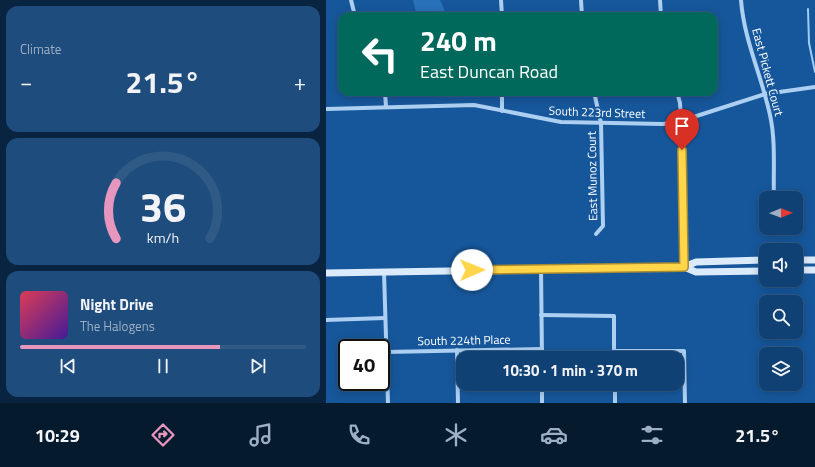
<!DOCTYPE html>
<html lang="en">
<head>
<meta charset="utf-8">
<style>
	:root { --surface:#104174; --page:#1e4c7c; --text:#f1f3f6; --muted:#9cafc5; --line:#305a86; --accent:#e797bd }
	body { margin:0; font-family:"Titillium Web",sans-serif; background:var(--page); color:var(--text); height:100vh; display:flex; flex-direction:column; font-size:15px; white-space:nowrap }
	* { box-sizing:border-box; margin:0 }
	p { font-size:13px; color:var(--muted) }
	.icon { flex:none; width:22px; height:22px; fill:none; stroke:currentColor; stroke-width:2; stroke-linecap:round; stroke-linejoin:round }
	.map { position:relative; flex:1; overflow:hidden }
	.details { display:flex; flex-direction:column; gap:6px; padding:6px; background:#092440; width:326px }
	.details>* { flex:none }
	.top-card { position:absolute; left:12px; top:12px; width:380px; height:84px; border-radius:12px; box-shadow:0 2px 10px #0003,0 0 0 1px var(--line); background:#00695c; color:#fff; overflow:hidden }
	.needle { width:26px; rotate:89deg }
	.fabs { position:absolute; left:433px; top:191px; display:grid; gap:8px }
	.fabs a { display:grid; place-items:center; width:44px; height:44px; border-radius:8px; background:var(--surface); box-shadow:0 2px 10px #0003,0 0 0 1px var(--line); font-size:20px }
	.speed { position:absolute; left:12px; top:339px; display:flex; gap:8px; font-size:20px; font-weight:700; text-align:center }
	.speed>* { display:grid; place-content:center; width:52px; height:52px; border-radius:50%; background:var(--surface); box-shadow:0 2px 10px #0003,0 0 0 1px var(--line); line-height:1 }
	.speed .limit { border:2px solid #111; border-radius:6px; background:#fff; color:#111 }
	.pin { position:absolute; display:grid; place-items:center; width:34px; height:34px; color:#fff; margin:-41px -17px; border-radius:50% 50% 50% 0; rotate:-45deg; box-shadow:0 0 4px #0007 }
	.pin .icon { rotate:45deg }
	.me { position:absolute; width:44px; margin:-22px; rotate:89deg; stroke-linejoin:round; filter:drop-shadow(0 0 3px #0008) }
	.turn { display:flex; align-items:center; gap:14px; height:84px; padding:0 16px; font-size:18px }
	.turn .icon { width:52px; height:52px; stroke-width:2.5 }
	.turn b { display:block; font-size:28px; line-height:34px }
	.big { font-size:30px; font-weight:700; line-height:1.1 }
	.details .widget { flex:1; display:flex; flex-direction:column; justify-content:center; gap:6px; min-width:0; padding:0 14px; border-radius:12px; background:var(--page) }
	.details .dial { align-items:center; gap:0 }
	.dial svg { height:104px; overflow:visible; fill:none; stroke:var(--line); stroke-width:7; stroke-linecap:round; text-anchor:middle }
	.dial text { fill:var(--text); stroke:none }
	.song { display:flex; align-items:center; gap:12px }
	.cover { width:48px; height:48px; border-radius:6px; background:linear-gradient(135deg,hsl(350 70% 55%),hsl(260 70% 35%)) }
	.played { height:4px; border-radius:2px; background:linear-gradient(90deg,var(--accent) 70%,var(--line) 70%) }
	.keys { display:flex; justify-content:space-around; direction:ltr }
	.heat { display:flex; justify-content:space-between; align-items:center; font-size:22px; direction:ltr }
	.trip { position:absolute; left:130px; top:351px; width:228px; height:40px; border-radius:12px; background:var(--surface); box-shadow:0 2px 10px #0003,0 0 0 1px var(--line); font-weight:700; line-height:40px; text-align:center }
	.menu { display:flex; height:64px; justify-content:space-around; align-items:center; background:#061a2e; color:var(--muted) }
	.menu .icon { width:28px; height:28px }
	.menu .active { color:var(--accent) }
	.menu b { font-size:18px; color:var(--text) }
	main { display:flex; flex:1; min-height:0 }
	.map>svg:first-child { display:block }
	.green { fill:#2972b9 }
	.lines { fill:none; stroke-linecap:round; stroke-linejoin:round }
	.stream { stroke:#9ecbf5; stroke-width:2 }
	.street { stroke:#accff2; stroke-width:4 }
	.secondary { stroke:#dbebfc; stroke-width:7 }
	.route-casing { stroke:#a68a30; stroke-width:10 }
	.route { stroke:#ffd54a; stroke-width:7 }
	.labels { text-anchor:middle; dominant-baseline:central; stroke-width:4; stroke-linejoin:round; paint-order:stroke }
	.street-label { font-size:12px; fill:#fff; stroke:#16579b }
</style>
</head>
<body>
<main>
<section class="details">
<div class="widget"><p>Climate</p>
<div class="heat"><a>−</a><b class="big">21.5°</b><a>+</a></div>
</div>
<div class="widget dial"><svg viewBox="0 0 100 80">
<path d="M14 69A42 42 0 1 1 86 69"/>
<path d="M14 69A42 42 0 0 1 14 26" stroke="#e797bd"/>
<text x="50" y="56" font-size="32" font-weight="700">36</text>
<text x="50" y="72" font-size="11">km/h</text>
</svg></div>
<div class="widget">
<div class="song"><i class="cover"></i><div><b>Night Drive</b><p>The Halogens</p></div></div>
<div class="played"></div>
<div class="keys"><svg class="icon" aria-label="previous" viewBox="0 0 24 24"><path d="M18 5L8 12l10 7zM5 5v14"/></svg><svg class="icon" aria-label="pause" viewBox="0 0 24 24"><path d="M8 5v14M16 5v14"/></svg><svg class="icon" aria-label="next" viewBox="0 0 24 24"><path d="M6 5l10 7-10 7zM19 5v14"/></svg></div>
</div>
</section>
<div class="map">
<svg width="489" height="403" viewBox="0 0 489 403">
	<rect width="100%" height="100%" fill="#16579b"/>
	<!-- green -->
	<polygon class="green" points="87,0 114,0 121,16 91,16"/>
	<g class="lines">
		<!-- stream -->
		<polyline class="stream" points="482,9 483,43 489,72"/>
		<!-- street -->
		<g class="street">
			<polyline points="25,0 29,16"/>
			<polyline points="175,0 176,16"/>
			<polyline points="255,0 256,16"/>
			<polyline points="334,0 335,16"/>
			<path d="M415 0C418 40 436 77 444 115 450 142 447 171 448 198"/>
			<polyline points="59,92 60,107"/>
			<polyline points="176,92 176,111"/>
			<polyline points="268,92 275,123 277,226 270,234"/>
			<polyline points="351,92 354,103 355,121 358,267"/>
			<polyline points="0,109 148,105 235,122 337,124 355,121 439,94 489,87"/>
			<polyline points="444,231 445,228"/>
			<polyline points="215,269 216,358"/>
			<polyline points="58,272 62,403"/>
			<polyline points="215,315 288,316 288,358"/>
			<polyline points="0,320 59,318"/>
			<polyline points="131,350 132,403"/>
			<polyline points="288,351 358,351 359,403"/>
			<polyline points="60,352 216,349"/>
			<polyline points="216,384 216,403"/>
			<polyline points="289,384 289,403"/>
		</g>
		<!-- secondary -->
		<g class="secondary">
			<polyline points="470,260 489,260"/>
			<polyline points="358,267 370,262 440,260"/>
			<polyline points="470,270 489,270"/>
			<polyline points="0,273 358,267 370,272 440,271"/>
		</g>
	</g>
	<g class="lines">
		<defs>
			<polyline id="route" points="146,270 358,267 356,150"/>
		</defs>
		<!-- route casing -->
		<use href="#route" class="route-casing"/>
		<!-- route -->
		<use href="#route" class="route"/>
	</g>
	<g class="labels">
		<!-- street labels -->
		<g class="street-label">
			<text transform="translate(442 72) rotate(75)">East Pickett Court</text>
			<text transform="translate(271 112) rotate(2)">South 223rd Street</text>
			<text transform="translate(266 176) rotate(-91)">East Munoz Court</text>
			<text transform="translate(138 340) rotate(-1)">South 224th Place</text>
		</g>
	</g>
</svg>
<div class="fabs">
<a><svg class="needle" viewBox="-14 -14 28 28"><path d="M0-13l5 13h-10z" fill="#e53935"/><path d="M0 13l5-13h-10z" fill="#9cafc5"/></svg></a>
<a><svg class="icon" aria-label="sound" viewBox="0 0 24 24"><path d="M4 9h4l5-4v14l-5-4H4zM17 9q2 3 0 6"/></svg></a>
<a><svg class="icon" aria-label="search" viewBox="0 0 24 24"><circle cx="10" cy="10" r="6"/><path d="M15 15l6 6"/></svg></a>
<a><svg class="icon" aria-label="layers" viewBox="0 0 24 24"><path d="M12 4l9 5-9 5-9-5zM3 14l9 5 9-5"/></svg></a>
</div>
<div class="speed"><div class="limit">40</div></div>
<div class="pin" style="left:356px;top:150px;background:#d93025"><svg class="icon" aria-label="arrive" viewBox="0 0 24 24"><path d="M6 21V4h12l-3 4 3 4H6"/></svg></div>
<svg class="me" style="left:146px;top:270px" viewBox="-20 -20 40 40"><circle r="19" fill="#fff"/><path d="M0-13L10 11 0 6-10 11z" fill="#ffd54a"/></svg>
<div class="trip">10:30 · 1 min · 370 m</div>
<div class="top-card">
<div class="turn"><svg class="icon" aria-label="left" viewBox="0 0 24 24"><path d="M17 20v-9H6M10 6l-5 5 5 5"/></svg><div><b>240 m</b>East Duncan Road</div></div>
</div>
</div>
</main>
<nav class="menu">
<b>10:29</b>
<svg class="icon active" aria-label="directions" viewBox="0 0 24 24"><path d="M12 3l9 9-9 9-9-9zM9 14v-3h6M13 9l2 2-2 2"/></svg>
<svg class="icon" aria-label="music" viewBox="0 0 24 24"><path d="M9 18V5l10-2v13"/><circle cx="6" cy="18" r="3"/><circle cx="16" cy="16" r="3"/></svg>
<svg class="icon" aria-label="phone" viewBox="0 0 24 24"><path d="M5 4h4l2 5-3 2q2 4 5 5l2-3 5 2v4C11 20 4 13 5 4z"/></svg>
<svg class="icon" aria-label="climate" viewBox="0 0 24 24"><path d="M12 3v18M4 7l16 10M4 17L20 7"/></svg>
<svg class="icon" aria-label="car" viewBox="0 0 24 24"><path d="M5 17H2v-5l4-1 3-4h7l3 4 3 1v5h-3M9 17h6M6 11h13"/><circle cx="7" cy="17" r="2"/><circle cx="17" cy="17" r="2"/></svg>
<svg class="icon" aria-label="filters" viewBox="0 0 24 24"><path d="M4 7h16M4 17h16"/><circle cx="9" cy="7" r="2"/><circle cx="15" cy="17" r="2"/></svg>
<b>21.5°</b>
</nav>
</body>
</html>
